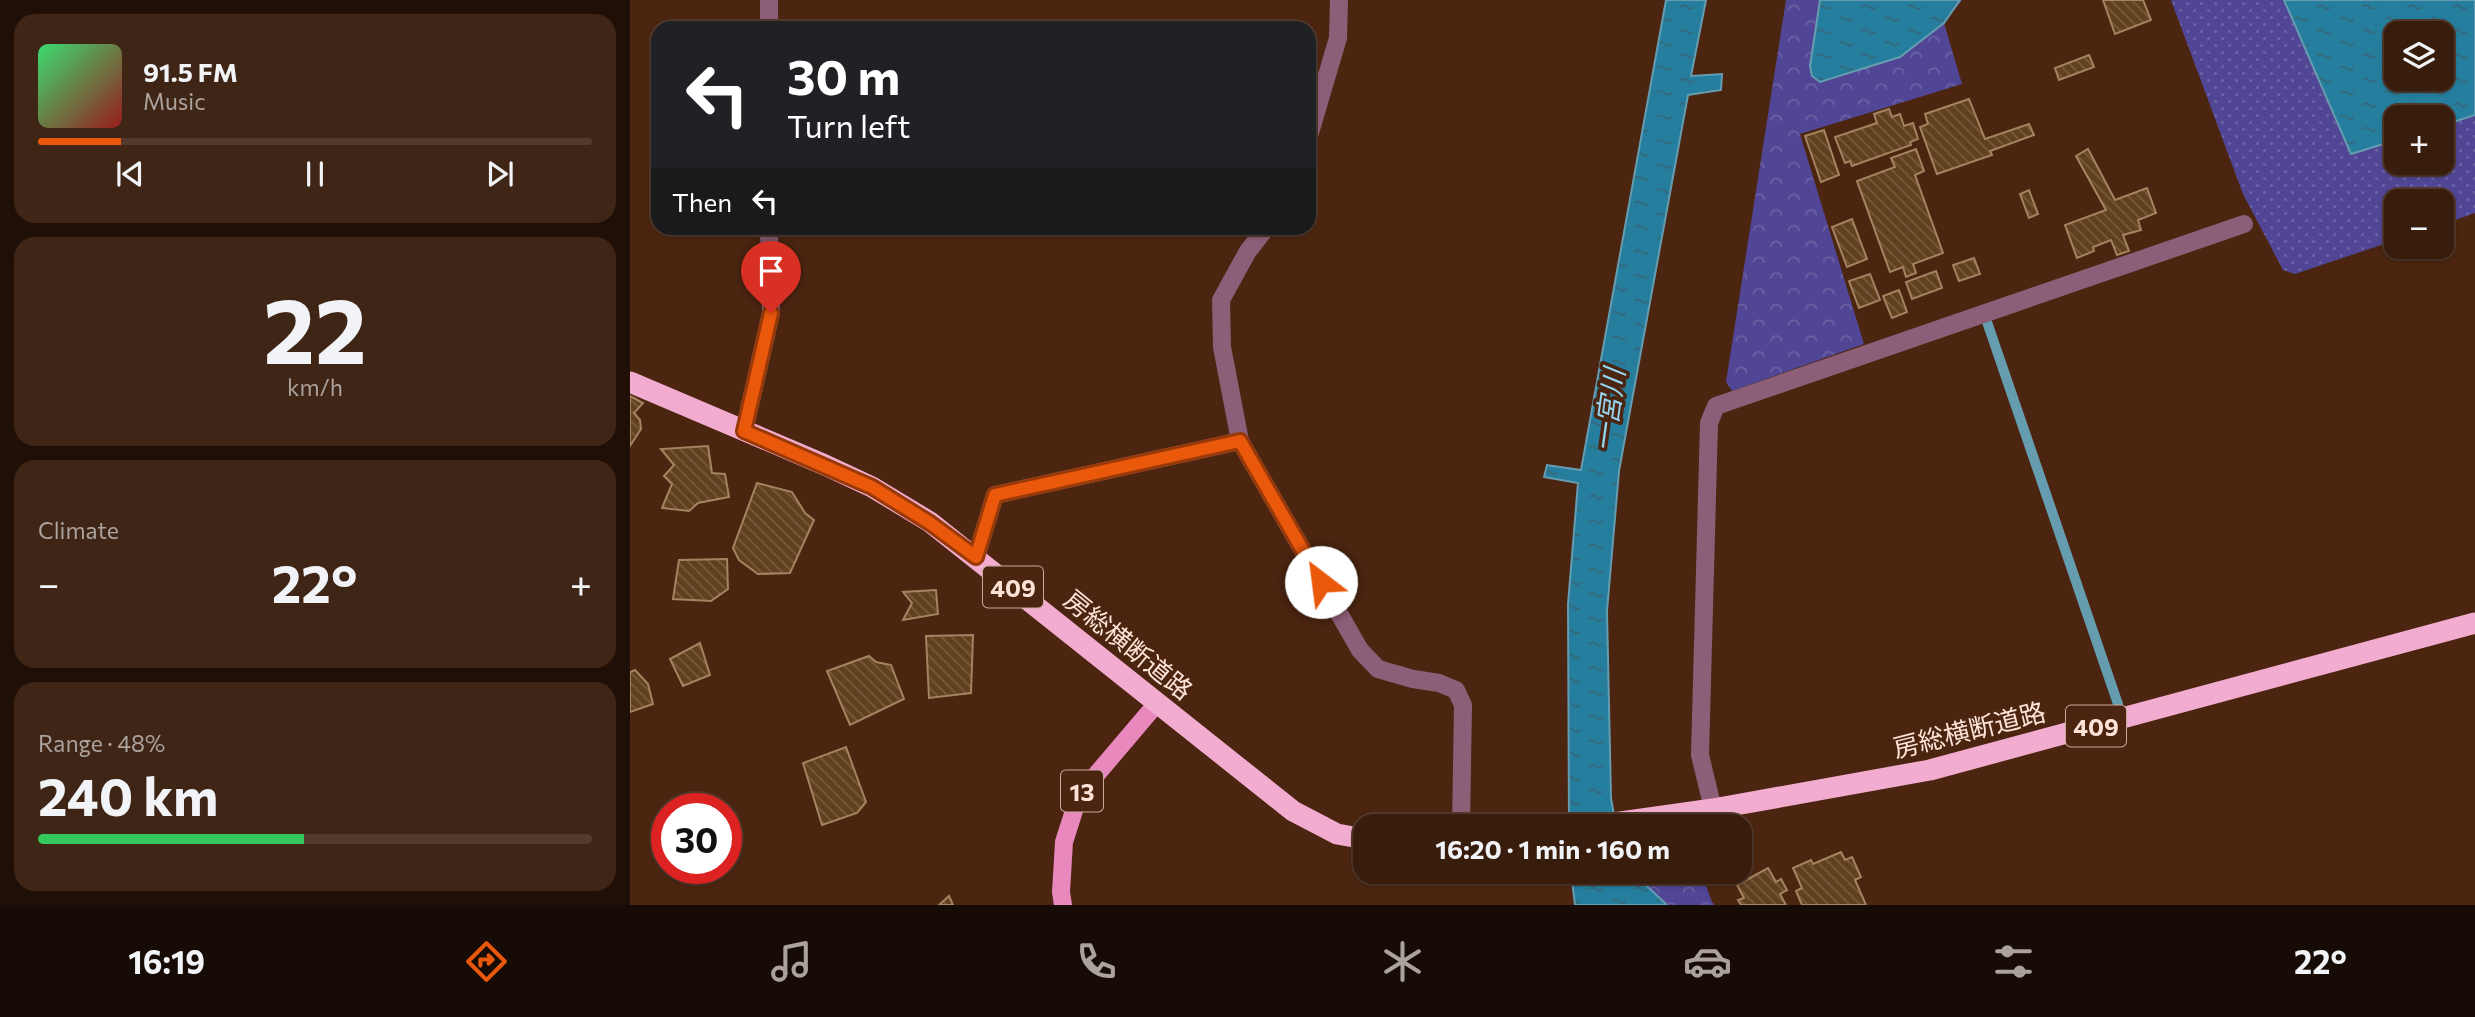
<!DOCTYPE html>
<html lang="en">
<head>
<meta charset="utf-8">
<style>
	:root { --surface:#381c0c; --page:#3f2515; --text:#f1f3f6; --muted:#aba19d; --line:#523a2d; --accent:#ea580c }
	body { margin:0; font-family:Commissioner,"Noto Sans JP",sans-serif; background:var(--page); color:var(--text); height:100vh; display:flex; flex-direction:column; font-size:26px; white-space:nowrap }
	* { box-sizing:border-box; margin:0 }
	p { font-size:23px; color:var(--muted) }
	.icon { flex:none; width:38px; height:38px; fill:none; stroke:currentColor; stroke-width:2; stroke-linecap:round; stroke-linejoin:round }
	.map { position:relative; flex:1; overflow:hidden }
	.drawer { display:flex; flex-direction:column; gap:14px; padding:14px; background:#1f0f07; width:630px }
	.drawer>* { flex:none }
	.top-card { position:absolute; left:21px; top:21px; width:665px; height:214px; border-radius:21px; box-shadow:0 2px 5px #0004,0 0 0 2px var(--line); background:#202124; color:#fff; overflow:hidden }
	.buttons { position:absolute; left:1754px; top:21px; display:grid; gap:14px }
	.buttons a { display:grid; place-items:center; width:70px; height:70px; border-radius:14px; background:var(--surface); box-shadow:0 2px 5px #0004,0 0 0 2px var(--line); font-size:35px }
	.speed { position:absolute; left:21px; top:793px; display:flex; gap:14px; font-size:35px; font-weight:700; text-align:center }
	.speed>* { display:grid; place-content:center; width:91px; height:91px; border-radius:50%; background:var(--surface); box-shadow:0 2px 5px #0004,0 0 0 2px var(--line); line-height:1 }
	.speed .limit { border:10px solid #d22; background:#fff; color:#111 }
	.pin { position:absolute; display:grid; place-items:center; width:60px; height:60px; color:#fff; margin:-72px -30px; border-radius:50% 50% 50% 0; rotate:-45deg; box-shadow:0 0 7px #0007 }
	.pin .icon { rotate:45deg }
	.me { position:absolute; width:77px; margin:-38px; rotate:330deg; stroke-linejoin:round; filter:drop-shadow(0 0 5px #0008) }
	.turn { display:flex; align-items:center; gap:24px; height:147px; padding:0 21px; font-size:32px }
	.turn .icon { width:91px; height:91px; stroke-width:2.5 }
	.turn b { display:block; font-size:49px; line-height:60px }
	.then { display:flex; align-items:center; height:66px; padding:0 21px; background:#0003; gap:14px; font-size:26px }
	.big { font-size:52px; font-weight:700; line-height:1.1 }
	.drawer .tile { flex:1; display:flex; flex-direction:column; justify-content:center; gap:10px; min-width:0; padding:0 24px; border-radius:21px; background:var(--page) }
	.drawer .dial { align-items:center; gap:0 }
	.dial b { font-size:91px; line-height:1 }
	.song { display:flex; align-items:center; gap:21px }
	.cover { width:84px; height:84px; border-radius:10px; background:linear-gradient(135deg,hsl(140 70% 55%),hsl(0 70% 35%)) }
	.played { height:7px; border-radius:4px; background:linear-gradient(90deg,var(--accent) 15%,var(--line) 15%) }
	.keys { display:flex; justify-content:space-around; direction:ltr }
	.heat { display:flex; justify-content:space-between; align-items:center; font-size:38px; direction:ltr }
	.charge { height:10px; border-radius:5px; background:linear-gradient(90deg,#34c759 48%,var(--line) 0) }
	.trip { position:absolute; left:723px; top:814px; width:399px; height:70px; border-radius:21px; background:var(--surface); box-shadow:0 2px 5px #0004,0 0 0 2px var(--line); font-weight:700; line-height:70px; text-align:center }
	.tabs { display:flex; height:112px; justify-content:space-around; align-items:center; background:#160b05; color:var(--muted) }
	.tabs .icon { width:49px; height:49px }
	.tabs .selected { color:var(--accent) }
	.tabs b { font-size:32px; color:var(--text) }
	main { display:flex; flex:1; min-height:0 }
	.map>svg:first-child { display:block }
	.grass { fill:url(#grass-dots); fill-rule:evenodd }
	.forest { fill:url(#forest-crowns) }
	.water { fill:url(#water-ripples); stroke:#669caf; stroke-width:2; fill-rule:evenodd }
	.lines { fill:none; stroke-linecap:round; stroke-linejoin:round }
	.stream { stroke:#669caf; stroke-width:10 }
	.building { fill:url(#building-back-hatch); stroke:#a68360; stroke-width:2 }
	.minor { stroke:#8d5e77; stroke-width:18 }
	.major { stroke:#e888bd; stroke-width:18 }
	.highway { stroke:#f2acd0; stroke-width:21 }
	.route-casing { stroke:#983908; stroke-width:18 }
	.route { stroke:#ea580c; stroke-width:12 }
	.labels { text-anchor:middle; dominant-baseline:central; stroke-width:7; stroke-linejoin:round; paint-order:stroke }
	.shield { fill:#4b2510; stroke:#c8aa9b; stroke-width:2 }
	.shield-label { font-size:24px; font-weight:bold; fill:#fde3d7 }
	.street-label { font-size:26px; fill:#fde3d7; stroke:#4b2510 }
	.water-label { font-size:28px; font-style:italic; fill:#94d4ef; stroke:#4b2510 }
</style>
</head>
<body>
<main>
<section class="drawer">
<div class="tile">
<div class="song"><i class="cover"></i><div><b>91.5 FM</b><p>Music</p></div></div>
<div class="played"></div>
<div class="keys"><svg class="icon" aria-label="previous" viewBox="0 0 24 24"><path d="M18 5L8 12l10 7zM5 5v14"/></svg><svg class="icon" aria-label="pause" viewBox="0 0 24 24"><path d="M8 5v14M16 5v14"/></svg><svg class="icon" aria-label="next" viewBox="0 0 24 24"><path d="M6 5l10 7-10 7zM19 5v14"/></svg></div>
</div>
<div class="tile dial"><b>22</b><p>km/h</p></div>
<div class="tile"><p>Climate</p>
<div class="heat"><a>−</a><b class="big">22°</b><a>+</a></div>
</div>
<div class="tile"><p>Range · 48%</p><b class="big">240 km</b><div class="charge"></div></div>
</section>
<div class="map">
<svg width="1845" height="905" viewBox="0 0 1845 905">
	<defs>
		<pattern id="grass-dots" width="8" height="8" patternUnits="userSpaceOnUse" patternTransform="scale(1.75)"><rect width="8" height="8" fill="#514695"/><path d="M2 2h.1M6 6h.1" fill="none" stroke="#6b61a3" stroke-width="1.8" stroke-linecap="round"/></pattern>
		<pattern id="forest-crowns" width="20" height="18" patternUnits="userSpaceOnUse" patternTransform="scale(1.75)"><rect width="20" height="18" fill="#514695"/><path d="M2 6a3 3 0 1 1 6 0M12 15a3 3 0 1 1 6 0" fill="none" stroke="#6b61a3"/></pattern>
		<pattern id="water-ripples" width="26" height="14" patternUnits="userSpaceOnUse" patternTransform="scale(1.75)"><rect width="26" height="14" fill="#257e9e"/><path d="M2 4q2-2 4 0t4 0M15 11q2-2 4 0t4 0" fill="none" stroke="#356778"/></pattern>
		<pattern id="building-back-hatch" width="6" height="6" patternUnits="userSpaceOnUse" patternTransform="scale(1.75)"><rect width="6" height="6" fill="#60401e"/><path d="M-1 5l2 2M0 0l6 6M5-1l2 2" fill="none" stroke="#785b3e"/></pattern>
	</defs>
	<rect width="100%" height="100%" fill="#4b2510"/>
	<!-- grass -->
	<path class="grass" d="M1541 0H1845V213L1811 225V201H1766V240L1665 274 1653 270 1613 194ZM1766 33H1811V79H1766ZM1766 117H1811V163H1766Z"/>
	<!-- forest -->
	<g class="forest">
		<polygon points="1156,0 1332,0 1314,23 1332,84 1170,134 1234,344 1102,391 1096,382"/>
		<polygon points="1002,872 1071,872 1082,902 1085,905 1037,905"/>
	</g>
	<!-- water -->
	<g class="water">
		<polygon points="1036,0 1076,0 1061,76 1092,74 1091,90 1058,95 989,471 977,611 981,798 986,826 939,826 938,604 948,483 914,477 917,465 951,470"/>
		<polygon points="1190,0 1330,0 1314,23 1270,57 1190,82 1182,76 1180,66"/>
		<path d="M1654 0H1845V115L1811 126V117H1766V140L1721 154ZM1811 33V79H1766V33Z"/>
		<polygon points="941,872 1002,872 1037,905 945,905"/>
	</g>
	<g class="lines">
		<!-- stream -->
		<polyline class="stream" points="1356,319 1488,704"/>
	</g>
	<!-- building -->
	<g class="building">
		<polygon points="1473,0 1513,0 1521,20 1485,34"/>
		<polygon points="1459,55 1464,67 1429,80 1425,68"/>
		<polygon points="1339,99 1355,139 1399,124 1404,135 1360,151 1362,155 1307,174 1290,127 1298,124 1295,114"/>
		<polygon points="1259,109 1262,117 1270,114 1274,126 1283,123 1288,139 1280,142 1281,145 1222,166 1220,161 1215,163 1205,137 1247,123 1244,114"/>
		<polygon points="1194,130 1209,175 1191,182 1175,136"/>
		<polygon points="1286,149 1294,171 1285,175 1313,253 1283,264 1286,273 1276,277 1273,267 1260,272 1227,181 1265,167 1261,158"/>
		<polygon points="1458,149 1485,200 1517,188 1526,213 1508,220 1511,230 1493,235 1499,251 1487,255 1481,240 1463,247 1464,251 1447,258 1435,225 1476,210 1446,156"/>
		<polygon points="1399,190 1408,214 1399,218 1390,194"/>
		<polygon points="1222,219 1237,259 1217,267 1202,227"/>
		<polygon points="1344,258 1350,274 1329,281 1323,265"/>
		<polygon points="1306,271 1312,288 1282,299 1276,282"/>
		<polygon points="1240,274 1250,300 1229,308 1219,281"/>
		<polygon points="1269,290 1277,312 1262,318 1253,296"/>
		<polygon points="0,396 13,403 4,413 10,420 11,429 0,446"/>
		<polygon points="78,446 82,473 95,474 99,497 68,503 59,511 32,508 42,484 34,476 44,465 31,449"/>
		<polygon points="127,483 162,492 175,513 184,520 160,573 128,574 109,560 103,548"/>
		<polygon points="97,559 98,589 81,601 43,599 49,560"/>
		<polygon points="306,590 308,614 273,620 282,603 273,592"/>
		<polygon points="343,635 341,693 299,698 296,636"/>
		<polygon points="70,643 80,675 53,686 40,659"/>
		<polygon points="239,656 246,662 261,665 274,699 220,725 197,671"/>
		<polygon points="5,670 18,684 23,704 0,712 0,672"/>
		<polygon points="216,747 236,802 227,813 192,825 173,763"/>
		<polygon points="1211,852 1215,860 1222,857 1231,877 1225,880 1236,905 1172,905 1166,891 1172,888 1163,868 1181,860 1183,864"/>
		<polygon points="1138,868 1146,882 1151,879 1157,890 1150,894 1156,905 1111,905 1108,900 1114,898 1107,885"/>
		<polygon points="319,896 323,905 309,905"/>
	</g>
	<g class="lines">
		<!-- minor -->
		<g class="minor">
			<polyline points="139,28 139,0"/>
			<polyline points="679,136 708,38 709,0"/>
			<polyline points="636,228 618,251 591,300 592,347 610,441 730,650 748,669 783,679 809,683 826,690 833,705 831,826"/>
			<polyline points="114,431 141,313 139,228"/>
			<polyline points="346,557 365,495 610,441"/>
			<polyline points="1083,809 1070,755 1079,423 1086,406 1614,224"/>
		</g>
		<!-- major -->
		<polyline class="major" points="433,905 431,892 434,842 449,795 528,702"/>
		<!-- highway -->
		<g class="highway">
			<polyline points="0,382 195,465 242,487 300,522 663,811 707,834 735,839"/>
			<polyline points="962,826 1083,809 1300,770 1845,623"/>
		</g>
	</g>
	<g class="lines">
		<defs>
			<polyline id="route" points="141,313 114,431 242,487 300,523 346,557 365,495 610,441 691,582"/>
		</defs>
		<!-- route casing -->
		<use href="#route" class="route-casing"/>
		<!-- route -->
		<use href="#route" class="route"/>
	</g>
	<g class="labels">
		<!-- shield labels -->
		<g class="shield">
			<rect x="353" y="566.5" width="60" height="41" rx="5"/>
			<rect x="1436" y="705.5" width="60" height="41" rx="5"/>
			<rect x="431" y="770.5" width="42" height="41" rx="5"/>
		</g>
		<g class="shield-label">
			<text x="383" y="587">409</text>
			<text x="1466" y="726">409</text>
			<text x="452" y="791">13</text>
		</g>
		<!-- street labels -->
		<g class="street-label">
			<text transform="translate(499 644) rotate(39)">房総横断道路</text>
			<text transform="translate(1339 729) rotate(-14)">房総横断道路</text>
		</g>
		<!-- water labels -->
		<g class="water-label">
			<text transform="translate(978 410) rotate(-82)">一宮川</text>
		</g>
	</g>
</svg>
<div class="buttons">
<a><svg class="icon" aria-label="layers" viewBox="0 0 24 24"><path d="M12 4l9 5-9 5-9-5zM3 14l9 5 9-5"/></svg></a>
<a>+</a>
<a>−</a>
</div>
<div class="speed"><div class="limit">30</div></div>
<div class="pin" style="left:141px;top:313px;background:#d93025"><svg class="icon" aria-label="arrive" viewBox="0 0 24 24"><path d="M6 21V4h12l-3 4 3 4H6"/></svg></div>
<svg class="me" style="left:691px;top:582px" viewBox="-20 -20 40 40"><circle r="19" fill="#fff"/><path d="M0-13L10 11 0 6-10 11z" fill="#ea580c"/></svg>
<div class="trip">16:20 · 1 min · 160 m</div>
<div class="top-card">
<div class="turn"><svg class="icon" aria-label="left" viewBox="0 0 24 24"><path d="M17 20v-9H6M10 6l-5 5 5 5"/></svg><div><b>30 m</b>Turn left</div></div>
<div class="then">Then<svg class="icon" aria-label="left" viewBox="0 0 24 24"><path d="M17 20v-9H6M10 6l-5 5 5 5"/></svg></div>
</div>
</div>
</main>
<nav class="tabs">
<b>16:19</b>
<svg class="icon selected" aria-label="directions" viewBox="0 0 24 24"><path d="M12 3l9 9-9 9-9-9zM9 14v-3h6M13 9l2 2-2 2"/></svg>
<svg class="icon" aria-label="music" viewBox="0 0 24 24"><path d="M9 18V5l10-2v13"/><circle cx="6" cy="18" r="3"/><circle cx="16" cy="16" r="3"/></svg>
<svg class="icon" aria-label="phone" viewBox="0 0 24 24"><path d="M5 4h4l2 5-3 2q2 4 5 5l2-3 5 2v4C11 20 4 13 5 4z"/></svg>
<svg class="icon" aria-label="climate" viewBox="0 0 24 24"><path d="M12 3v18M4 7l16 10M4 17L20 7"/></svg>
<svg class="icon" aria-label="car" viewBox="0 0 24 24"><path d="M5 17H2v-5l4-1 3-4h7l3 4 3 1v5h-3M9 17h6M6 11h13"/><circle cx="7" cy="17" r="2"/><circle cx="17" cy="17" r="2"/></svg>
<svg class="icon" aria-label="filters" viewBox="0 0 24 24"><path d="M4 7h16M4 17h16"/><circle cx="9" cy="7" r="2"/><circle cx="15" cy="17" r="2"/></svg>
<b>22°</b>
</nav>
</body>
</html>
